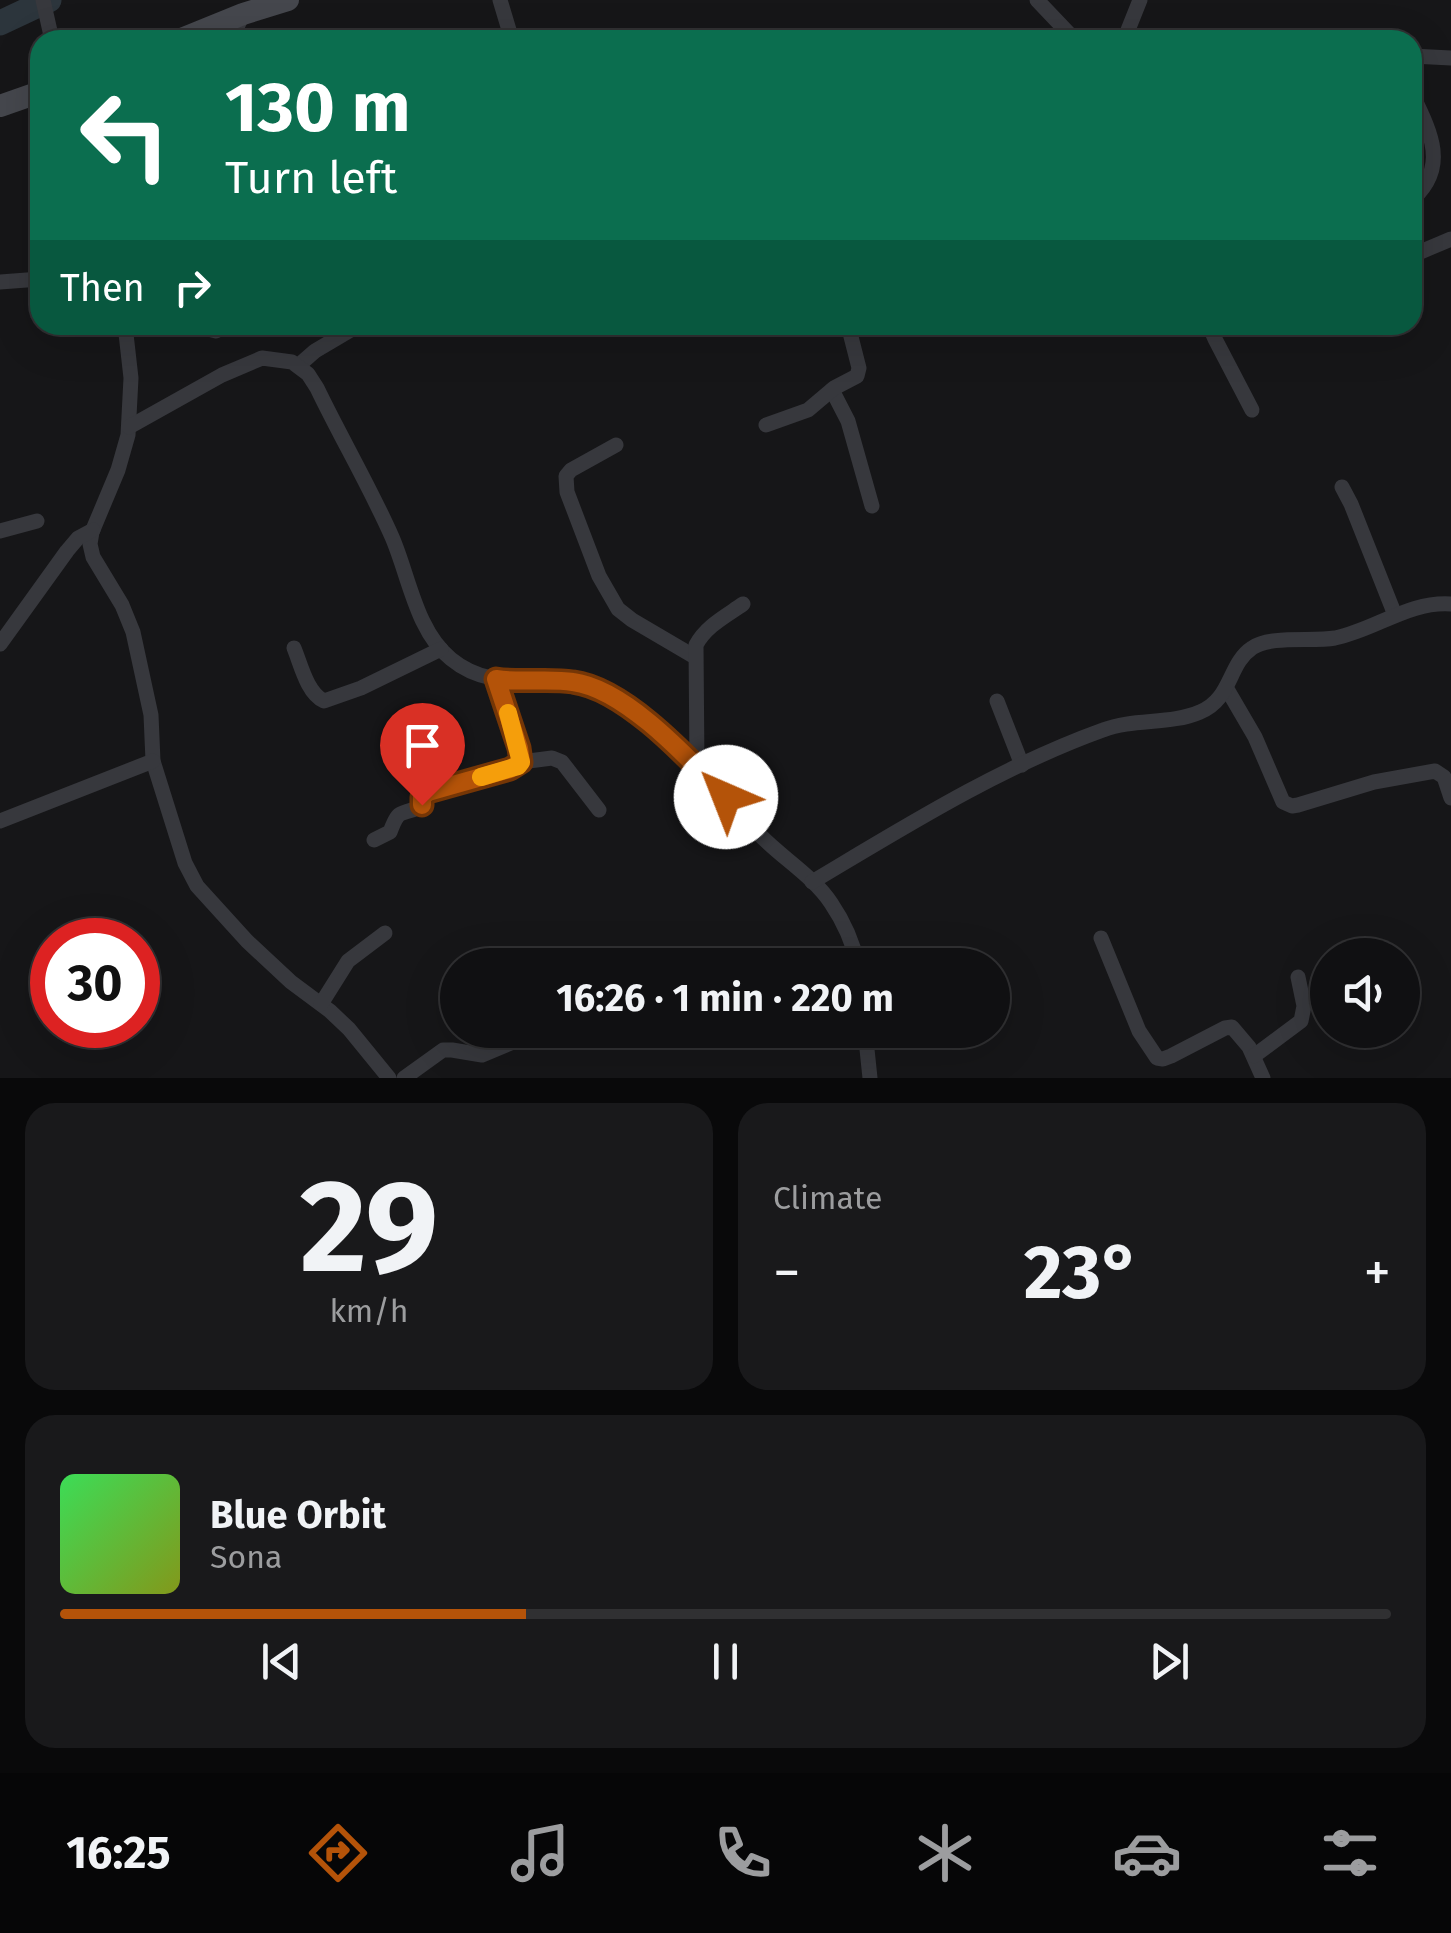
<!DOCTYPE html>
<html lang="en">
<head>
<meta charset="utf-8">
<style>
	:root { --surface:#101012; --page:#19191b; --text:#f1f3f6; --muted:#9c9d9f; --line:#303032; --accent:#b45309 }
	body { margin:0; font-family:"Fira Sans",sans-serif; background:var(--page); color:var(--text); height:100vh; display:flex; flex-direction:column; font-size:38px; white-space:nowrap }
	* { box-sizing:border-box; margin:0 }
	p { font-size:32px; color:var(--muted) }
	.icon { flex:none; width:55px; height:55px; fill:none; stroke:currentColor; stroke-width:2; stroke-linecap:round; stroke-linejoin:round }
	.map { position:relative; height:1078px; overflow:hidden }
	.side { display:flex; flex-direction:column; gap:25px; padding:25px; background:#09090a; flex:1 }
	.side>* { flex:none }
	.guide { position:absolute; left:30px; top:30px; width:1392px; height:305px; border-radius:30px; box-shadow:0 10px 40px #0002,0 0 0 2px var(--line); background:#0b6e4f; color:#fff; overflow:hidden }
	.controls { position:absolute; left:1310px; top:938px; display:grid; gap:20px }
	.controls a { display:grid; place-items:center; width:110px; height:110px; border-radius:50%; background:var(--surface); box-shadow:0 10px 40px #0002,0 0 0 2px var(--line); font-size:50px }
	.speed { position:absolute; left:30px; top:918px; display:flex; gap:20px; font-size:50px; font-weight:700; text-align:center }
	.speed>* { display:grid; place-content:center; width:130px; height:130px; border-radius:50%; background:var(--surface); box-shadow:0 10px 40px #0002,0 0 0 2px var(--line); line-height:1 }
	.speed .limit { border:15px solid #d22; background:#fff; color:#111 }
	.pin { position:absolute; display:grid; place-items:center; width:85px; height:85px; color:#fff; margin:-102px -42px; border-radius:50% 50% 50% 0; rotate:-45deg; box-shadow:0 0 10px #0007 }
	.pin .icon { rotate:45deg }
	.me { position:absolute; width:110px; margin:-55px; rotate:316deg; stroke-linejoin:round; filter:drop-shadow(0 0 8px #0008) }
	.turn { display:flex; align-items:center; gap:35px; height:210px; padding:0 30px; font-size:45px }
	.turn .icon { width:130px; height:130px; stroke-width:2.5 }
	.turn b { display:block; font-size:70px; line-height:85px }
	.then { display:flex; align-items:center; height:95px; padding:0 30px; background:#0003; gap:20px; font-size:38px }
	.big { font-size:75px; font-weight:700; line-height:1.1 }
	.side .tile { flex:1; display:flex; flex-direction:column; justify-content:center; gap:15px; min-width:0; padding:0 35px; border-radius:30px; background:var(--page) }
	.side .dial { align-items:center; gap:0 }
	.dial b { font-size:130px; line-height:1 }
	.song { display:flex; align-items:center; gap:30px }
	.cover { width:120px; height:120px; border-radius:15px; background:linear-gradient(135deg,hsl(130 70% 55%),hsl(70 70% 35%)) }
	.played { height:10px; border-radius:5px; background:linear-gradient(90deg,var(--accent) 35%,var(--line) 35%) }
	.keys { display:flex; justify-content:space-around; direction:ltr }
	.heat { display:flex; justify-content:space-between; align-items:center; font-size:55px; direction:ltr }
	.side .tiles { flex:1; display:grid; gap:25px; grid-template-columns:1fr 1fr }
	.tile:last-child { grid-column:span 2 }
	.trip { position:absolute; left:440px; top:948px; width:570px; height:100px; border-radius:50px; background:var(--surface); box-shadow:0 10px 40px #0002,0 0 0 2px var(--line); font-weight:700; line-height:100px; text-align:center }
	.menu { display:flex; height:160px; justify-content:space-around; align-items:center; background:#060607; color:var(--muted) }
	.menu .icon { width:70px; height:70px }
	.menu .active { color:var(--accent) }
	.menu b { font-size:45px; color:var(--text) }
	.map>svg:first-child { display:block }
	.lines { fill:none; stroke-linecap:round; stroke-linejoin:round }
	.river { stroke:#2c353c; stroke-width:25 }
	.minor { stroke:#37383d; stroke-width:15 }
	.secondary { stroke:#45474d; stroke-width:22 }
	.route-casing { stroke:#753606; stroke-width:25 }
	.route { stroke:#b45309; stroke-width:18 }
	.slow { stroke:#f59e0b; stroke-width:18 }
</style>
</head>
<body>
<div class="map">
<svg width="1451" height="1078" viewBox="0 0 1451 1078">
	<rect width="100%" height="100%" fill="#161618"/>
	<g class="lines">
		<!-- river -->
		<polyline class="river" points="0,23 49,0"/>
		<!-- minor -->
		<g class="minor">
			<polyline points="43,0 52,40"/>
			<polyline points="500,0 512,40"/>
			<polyline points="1037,0 1075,40"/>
			<polyline points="231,40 243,14"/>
			<polyline points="1124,40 1140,0"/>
			<polyline points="1412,56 1451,58"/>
			<path d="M1412 94C1430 131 1449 166 1413 199"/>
			<polyline points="1412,248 1418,253 1451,239"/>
			<polyline points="0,282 40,279"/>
			<polyline points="125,325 131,378 128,435 118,470 92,532 90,544 93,557 122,605 133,632 151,715 153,761 185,863 197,886 247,941 291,982 330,1011 349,1029 389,1078"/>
			<polyline points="192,325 216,331 229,325"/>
			<polyline points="1215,325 1212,332 1215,339 1252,410"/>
			<polyline points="299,365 315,351 359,325"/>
			<polyline points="832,390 848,421 872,506"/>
			<polyline points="766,425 808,410 834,388 857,376 859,368 848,325"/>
			<path d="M129 427 222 375 262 358 292 362 308 374 317 388C341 438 370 487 392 537 409 576 416 631 451 659 496 696 544 670 590 686 609 693 625 705 641 718 671 742 698 767 724 795 736 808 747 823 760 835 782 858 813 876 831 903 844 922 853 943 858 965"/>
			<polyline points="616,445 571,470 566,476 567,492 599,576 618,609 632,620 695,657"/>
			<polyline points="1342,487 1351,504 1395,615"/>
			<polyline points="0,531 37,521"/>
			<polyline points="0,644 67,551 78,538 93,530"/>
			<path d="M294 648C301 665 307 693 324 701L361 688 441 649"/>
			<polyline points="1227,689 1255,737 1283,802 1292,806 1298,805 1374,782 1435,771 1444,777 1451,798"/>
			<polyline points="997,701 1022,765"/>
			<polyline points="521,762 552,758 562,762 599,810"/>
			<path d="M697 767 696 645C706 626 726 616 743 604"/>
			<polyline points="0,821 153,761"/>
			<path d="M374 840 390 832C399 808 399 816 420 807L423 797 428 793 510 769 521 762 519 747 496 679"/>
			<path d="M812 882C906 826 1000 767 1103 730 1134 718 1170 725 1200 712 1232 699 1228 664 1252 648 1270 635 1312 642 1335 638 1375 630 1409 601 1451 604"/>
			<polyline points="1101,938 1139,1031 1157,1058 1163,1059 1171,1056 1225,1028 1232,1027 1249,1047 1263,1078"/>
			<polyline points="321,1004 348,961 385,933"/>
			<polyline points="865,1030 870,1078"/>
			<polyline points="1254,1056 1301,1021 1304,1006 1298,977"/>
			<polyline points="404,1078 443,1050 452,1050 482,1055 542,1030"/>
		</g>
		<!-- secondary -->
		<g class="secondary">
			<polyline points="179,40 243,14 288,0"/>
			<polyline points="0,106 40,92"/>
		</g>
	</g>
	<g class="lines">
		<defs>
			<path id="route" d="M422 805V797L428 792 510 769 521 762 519 748 496 679C522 683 548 678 573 682 626 689 690 760 726 797"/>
		</defs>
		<!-- route casing -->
		<use href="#route" class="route-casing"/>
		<!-- route -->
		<use href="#route" class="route"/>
		<!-- slow -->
		<polyline class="slow" points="481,777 518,766 521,762 508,713"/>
	</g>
</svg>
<div class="controls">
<a><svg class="icon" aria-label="sound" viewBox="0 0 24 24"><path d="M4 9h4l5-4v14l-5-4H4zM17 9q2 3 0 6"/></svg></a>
</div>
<div class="speed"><div class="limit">30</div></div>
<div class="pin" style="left:422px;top:805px;background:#d93025"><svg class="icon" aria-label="arrive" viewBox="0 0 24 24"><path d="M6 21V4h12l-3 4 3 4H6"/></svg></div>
<svg class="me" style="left:726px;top:797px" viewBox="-20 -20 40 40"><circle r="19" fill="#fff"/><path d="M0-13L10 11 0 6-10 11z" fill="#b45309"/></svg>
<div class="trip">16:26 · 1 min · 220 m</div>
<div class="guide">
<div class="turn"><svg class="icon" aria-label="left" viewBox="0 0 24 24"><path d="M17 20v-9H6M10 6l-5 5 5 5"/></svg><div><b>130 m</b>Turn left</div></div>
<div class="then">Then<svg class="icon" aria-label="right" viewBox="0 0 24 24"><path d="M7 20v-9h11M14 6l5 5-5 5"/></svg></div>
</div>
</div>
<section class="side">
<div class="tiles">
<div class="tile dial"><b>29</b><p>km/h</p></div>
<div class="tile"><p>Climate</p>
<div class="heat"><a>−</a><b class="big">23°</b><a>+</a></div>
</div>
<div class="tile">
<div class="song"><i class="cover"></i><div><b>Blue Orbit</b><p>Sona</p></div></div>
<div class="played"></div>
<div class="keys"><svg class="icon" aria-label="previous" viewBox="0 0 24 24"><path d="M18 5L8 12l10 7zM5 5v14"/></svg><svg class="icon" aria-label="pause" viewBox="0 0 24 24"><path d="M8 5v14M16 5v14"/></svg><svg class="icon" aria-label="next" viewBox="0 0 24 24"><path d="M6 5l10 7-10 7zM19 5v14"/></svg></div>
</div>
</div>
</section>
<nav class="menu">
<b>16:25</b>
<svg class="icon active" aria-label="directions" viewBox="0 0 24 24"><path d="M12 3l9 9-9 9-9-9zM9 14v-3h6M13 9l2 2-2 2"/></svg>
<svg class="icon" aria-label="music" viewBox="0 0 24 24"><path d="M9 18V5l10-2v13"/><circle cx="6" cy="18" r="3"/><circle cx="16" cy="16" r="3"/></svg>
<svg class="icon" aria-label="phone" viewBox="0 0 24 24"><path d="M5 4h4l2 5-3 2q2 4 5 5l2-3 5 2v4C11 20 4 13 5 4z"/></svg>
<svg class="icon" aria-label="climate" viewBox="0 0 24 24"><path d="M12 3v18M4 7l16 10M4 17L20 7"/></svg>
<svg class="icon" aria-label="car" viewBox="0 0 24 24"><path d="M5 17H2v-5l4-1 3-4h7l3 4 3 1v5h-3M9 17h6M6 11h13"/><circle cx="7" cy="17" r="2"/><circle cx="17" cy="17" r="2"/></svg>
<svg class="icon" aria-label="filters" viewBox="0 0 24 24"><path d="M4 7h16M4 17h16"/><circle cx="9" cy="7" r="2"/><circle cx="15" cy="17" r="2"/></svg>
</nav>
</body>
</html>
